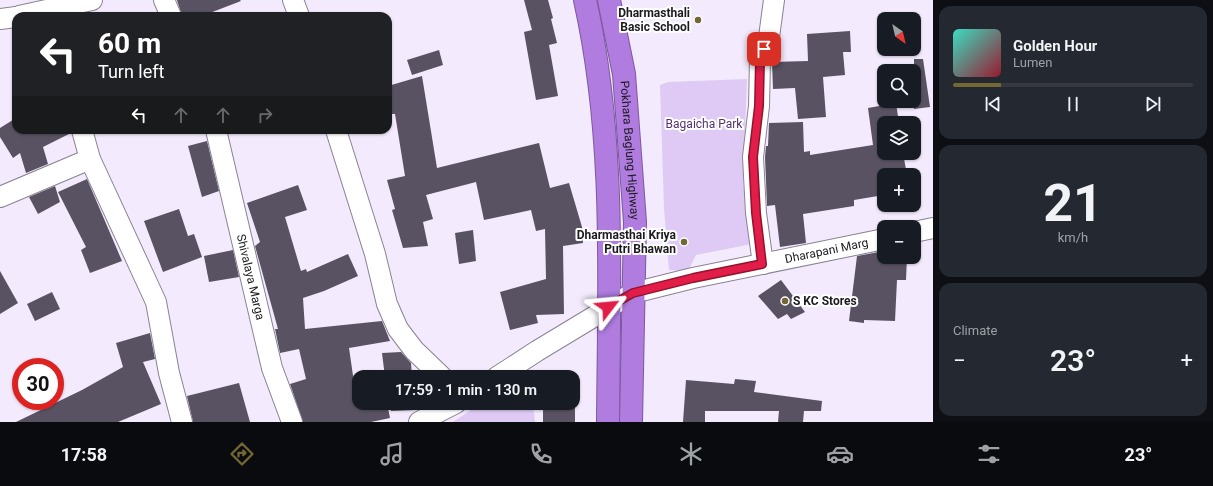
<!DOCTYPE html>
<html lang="en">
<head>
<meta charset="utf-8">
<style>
	:root { --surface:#171b24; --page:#242831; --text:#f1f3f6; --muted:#9ea1a6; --line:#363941; --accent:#736734 }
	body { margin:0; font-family:Roboto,sans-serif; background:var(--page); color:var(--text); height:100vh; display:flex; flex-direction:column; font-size:15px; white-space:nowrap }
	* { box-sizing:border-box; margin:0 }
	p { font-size:13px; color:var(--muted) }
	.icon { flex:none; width:22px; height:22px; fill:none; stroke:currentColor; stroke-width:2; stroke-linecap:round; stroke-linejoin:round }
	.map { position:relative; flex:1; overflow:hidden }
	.details { display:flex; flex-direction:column; gap:6px; padding:6px; background:#0d0f14; width:280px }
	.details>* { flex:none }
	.guide { position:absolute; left:12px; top:12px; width:380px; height:122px; border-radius:12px; box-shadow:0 1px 3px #0004; background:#202124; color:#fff; overflow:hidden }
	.needle { width:26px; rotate:146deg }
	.controls { position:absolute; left:877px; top:12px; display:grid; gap:8px }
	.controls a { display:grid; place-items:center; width:44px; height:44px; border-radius:8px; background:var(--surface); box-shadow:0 1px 3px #0004; font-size:20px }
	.speed { position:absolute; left:12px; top:358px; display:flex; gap:8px; font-size:20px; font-weight:700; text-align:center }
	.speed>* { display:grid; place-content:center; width:52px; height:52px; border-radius:50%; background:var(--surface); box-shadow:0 1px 3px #0004; line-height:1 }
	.speed .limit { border:6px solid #d22; background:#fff; color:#111 }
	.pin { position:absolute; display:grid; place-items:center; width:34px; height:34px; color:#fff; margin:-17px; border-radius:8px; box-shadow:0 2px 6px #0006 }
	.me { position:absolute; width:44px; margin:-22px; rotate:61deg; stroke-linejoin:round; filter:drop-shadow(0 0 3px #0008) }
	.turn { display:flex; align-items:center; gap:14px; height:84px; padding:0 20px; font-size:18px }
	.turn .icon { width:52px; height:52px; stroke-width:2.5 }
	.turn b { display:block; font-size:28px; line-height:34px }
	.lanes { display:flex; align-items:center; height:38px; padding:0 20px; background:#0003; justify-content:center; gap:20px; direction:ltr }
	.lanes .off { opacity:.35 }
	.big { font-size:30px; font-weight:600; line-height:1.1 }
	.details .widget { flex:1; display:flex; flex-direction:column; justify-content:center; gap:6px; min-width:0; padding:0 14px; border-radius:12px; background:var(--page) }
	.details .dial { align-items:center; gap:0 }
	.dial b { font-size:52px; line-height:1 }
	.song { display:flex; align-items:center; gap:12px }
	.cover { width:48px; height:48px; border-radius:6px; background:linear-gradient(135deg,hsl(170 70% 55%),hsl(350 70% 35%)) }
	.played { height:4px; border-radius:2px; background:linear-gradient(90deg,var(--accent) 20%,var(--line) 20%) }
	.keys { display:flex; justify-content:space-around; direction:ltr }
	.heat { display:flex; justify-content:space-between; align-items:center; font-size:22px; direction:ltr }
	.trip { position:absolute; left:352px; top:370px; width:228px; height:40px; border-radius:12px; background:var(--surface); box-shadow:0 1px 3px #0004; font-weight:600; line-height:40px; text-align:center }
	.tabs { display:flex; height:64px; justify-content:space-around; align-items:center; background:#090b0e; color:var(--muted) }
	.tabs .icon { width:28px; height:28px }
	.tabs .on { color:var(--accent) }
	.tabs b { font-size:18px; color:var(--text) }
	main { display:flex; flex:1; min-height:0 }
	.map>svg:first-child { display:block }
	.green { fill:#decaf4 }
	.building { fill:#595262 }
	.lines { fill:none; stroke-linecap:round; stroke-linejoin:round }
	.street-casing { stroke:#8a8293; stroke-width:22 }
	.highway-casing { stroke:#7c599c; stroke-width:24 }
	.street { stroke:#fff; stroke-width:20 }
	.highway { stroke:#b07ce0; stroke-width:22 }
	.route-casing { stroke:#92132f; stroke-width:10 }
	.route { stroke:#e11d48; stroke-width:7 }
	.poi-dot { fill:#736734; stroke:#fff; stroke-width:1.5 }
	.labels { text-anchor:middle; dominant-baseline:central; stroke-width:4; stroke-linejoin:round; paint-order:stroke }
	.poi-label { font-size:12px; font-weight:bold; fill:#1c191f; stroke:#fff; text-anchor:end }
	.park-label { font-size:12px; fill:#53336f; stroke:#fff }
	.street-label { font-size:12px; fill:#1c191f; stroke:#fff }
</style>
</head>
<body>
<main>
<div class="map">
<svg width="933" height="422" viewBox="0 0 933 422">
	<rect width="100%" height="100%" fill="#f3ebfd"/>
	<!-- green -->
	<g class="green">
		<polygon points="747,79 743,183 752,244 696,255 688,271 669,270 664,208 660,85 668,82"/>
		<polygon points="481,403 533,403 535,422 453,422"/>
	</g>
	<!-- building -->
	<g class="building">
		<polygon points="177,0 240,0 241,1 202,16 182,16"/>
		<polygon points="524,0 548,0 553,18 551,19 557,43 549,45 558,96 536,100 524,32 532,30"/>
		<polygon points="850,31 851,52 843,52 845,75 823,77 826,117 798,119 795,88 773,89 772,62 808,61 807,34"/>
		<polygon points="439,50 443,65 412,75 407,60"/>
		<polygon points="914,59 923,59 930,107 914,109"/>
		<polygon points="422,76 437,168 539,143 550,188 569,183 582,227 583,243 563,246 564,314 536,315 538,323 510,330 500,292 546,279 545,229 536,231 531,210 484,220 476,182 426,195 433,219 423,222 428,246 403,248 392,210 395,209 387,180 405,176 395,114 388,114 388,86"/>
		<polygon points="896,103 899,123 884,123 884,153 903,153 907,175 884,175 884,195 854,200 854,206 803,214 806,243 780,247 775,205 767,206 765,157 766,146 768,146 769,123 803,122 804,152 810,151 810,155 873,145 868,108"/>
		<polygon points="16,118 16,130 71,130 71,133 43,147 48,164 26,173 20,153 13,158 0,137 0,128"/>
		<polygon points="207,141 219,191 202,197 188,146"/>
		<polygon points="87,179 122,261 90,273 81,250 86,247 58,192"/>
		<polygon points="298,185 307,210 285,217 301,271 306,269 307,272 348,254 358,276 324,291 303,298 305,329 382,321 390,341 349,348 357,403 387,403 390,418 371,422 303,422 290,384 306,379 299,349 280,353 275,329 278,329 255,246 260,242 247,203"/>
		<polygon points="55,186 60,202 38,214 29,197"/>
		<polygon points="179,209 188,236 194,234 202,257 163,272 144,221"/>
		<polygon points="473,230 476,261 459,264 455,233"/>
		<polygon points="233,250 239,277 209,282 204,256"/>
		<polygon points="884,251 884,257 907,257 906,280 897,280 895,321 864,320 864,323 849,321 857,256"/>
		<polygon points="0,271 18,303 0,314"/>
		<polygon points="781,280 805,312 791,319 787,314 778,319 758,296"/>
		<polygon points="52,292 60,309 35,321 27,304"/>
		<polygon points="150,333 155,359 143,362 161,404 118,422 16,422 82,390 123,367 116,343"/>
		<polygon points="401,352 411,363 412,377 385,377 382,353"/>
		<polygon points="735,379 756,381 754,392 822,401 821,411 804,411 803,422 778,422 779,411 705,411 705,422 683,422 686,380 734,384"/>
		<polygon points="239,383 250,422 193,422 187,396"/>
		<polygon points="390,403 414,403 415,410 391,411"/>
		<rect x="543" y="403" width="32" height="19"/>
	</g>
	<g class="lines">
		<defs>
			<g id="street">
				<polyline points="164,0 171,16"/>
				<polyline points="293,0 299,16"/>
				<polyline points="19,16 92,0"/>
				<polyline points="0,19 16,17"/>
				<polyline points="82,130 90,159 156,302 169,373 182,422"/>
				<path id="s1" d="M216 130 272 368 292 422"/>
				<polyline points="336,130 375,254 387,304 398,329 414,350 442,377"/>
				<polyline points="0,197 90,159"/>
				<polyline points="914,232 933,228"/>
				<polyline points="763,264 756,213 753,157 759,106 760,60 769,37 774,0"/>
				<path id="s2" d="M497 377 537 351 633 293 693 278 884 239"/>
				<polyline points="419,422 456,403"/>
			</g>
			<g id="highway">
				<path d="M585 0C616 138 609 282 608 422"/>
				<path id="s3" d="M609 0 624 74 635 222 631 422"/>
			</g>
		</defs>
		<!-- street casing -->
		<use href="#street" class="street-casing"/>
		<!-- highway casing -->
		<use href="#highway" class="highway-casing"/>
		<!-- street -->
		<use href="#street" class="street"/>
		<!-- highway -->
		<use href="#highway" class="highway"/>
	</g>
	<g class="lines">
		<defs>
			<polyline id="route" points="608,307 633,293 693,278 762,264 756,213 753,157 759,106 760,60 764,49"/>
		</defs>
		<!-- route casing -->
		<use href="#route" class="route-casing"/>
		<!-- route -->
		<use href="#route" class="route"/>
	</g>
	<!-- markers -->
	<g class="poi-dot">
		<circle cx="698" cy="20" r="4"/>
		<circle cx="684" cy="242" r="4"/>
		<circle cx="785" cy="301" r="4"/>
	</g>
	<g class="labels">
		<!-- poi labels -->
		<g class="poi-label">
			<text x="690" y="13">Dharmasthali<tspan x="690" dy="14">Basic School</tspan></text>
			<text x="676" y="235">Dharmasthai Kriya<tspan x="676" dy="14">Putri Bhawan</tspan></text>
			<text x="793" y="301" text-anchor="start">S KC Stores</text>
		</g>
		<!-- park labels -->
		<g class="park-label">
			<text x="704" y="124">Bagaicha Park</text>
		</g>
		<!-- street labels -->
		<g class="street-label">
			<text stroke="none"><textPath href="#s3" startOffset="152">Pokhara Baglung Highway</textPath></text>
			<text stroke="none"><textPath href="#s2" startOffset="358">Dharapani Marg</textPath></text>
			<text stroke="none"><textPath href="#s1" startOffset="151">Shivalaya Marga</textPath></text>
		</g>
	</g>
</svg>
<div class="controls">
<a><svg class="needle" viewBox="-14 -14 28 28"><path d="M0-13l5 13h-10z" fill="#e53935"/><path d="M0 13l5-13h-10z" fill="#9ea1a6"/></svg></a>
<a><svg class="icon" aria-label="search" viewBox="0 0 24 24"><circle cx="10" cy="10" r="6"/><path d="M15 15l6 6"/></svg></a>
<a><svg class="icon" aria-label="layers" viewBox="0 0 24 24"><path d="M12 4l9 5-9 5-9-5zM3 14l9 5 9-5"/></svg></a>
<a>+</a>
<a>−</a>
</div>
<div class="speed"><div class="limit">30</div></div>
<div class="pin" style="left:764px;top:49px;background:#d93025"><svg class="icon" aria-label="arrive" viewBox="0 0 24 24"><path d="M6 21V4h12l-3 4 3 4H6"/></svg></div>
<svg class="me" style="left:608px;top:307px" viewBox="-20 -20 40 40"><path d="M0-17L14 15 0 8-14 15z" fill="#e11d48" stroke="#fff" stroke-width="4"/></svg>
<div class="trip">17:59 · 1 min · 130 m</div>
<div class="guide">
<div class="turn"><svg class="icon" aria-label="left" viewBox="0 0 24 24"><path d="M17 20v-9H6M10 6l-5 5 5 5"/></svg><div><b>60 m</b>Turn left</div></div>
<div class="lanes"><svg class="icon" aria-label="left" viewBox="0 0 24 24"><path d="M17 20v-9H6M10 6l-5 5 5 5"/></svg><svg class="icon off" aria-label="ahead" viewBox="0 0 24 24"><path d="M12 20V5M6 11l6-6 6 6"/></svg><svg class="icon off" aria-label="ahead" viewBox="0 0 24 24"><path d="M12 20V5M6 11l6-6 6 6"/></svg><svg class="icon off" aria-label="right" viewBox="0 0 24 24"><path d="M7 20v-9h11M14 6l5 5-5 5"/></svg></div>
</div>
</div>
<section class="details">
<div class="widget">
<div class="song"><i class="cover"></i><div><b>Golden Hour</b><p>Lumen</p></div></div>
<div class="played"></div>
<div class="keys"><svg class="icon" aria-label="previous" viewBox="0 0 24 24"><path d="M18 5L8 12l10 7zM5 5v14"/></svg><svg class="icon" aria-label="pause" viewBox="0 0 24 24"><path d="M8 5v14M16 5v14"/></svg><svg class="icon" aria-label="next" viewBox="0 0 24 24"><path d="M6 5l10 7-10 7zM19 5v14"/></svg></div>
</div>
<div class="widget dial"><b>21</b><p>km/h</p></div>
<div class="widget"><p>Climate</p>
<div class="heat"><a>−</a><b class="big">23°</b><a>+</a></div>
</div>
</section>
</main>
<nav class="tabs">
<b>17:58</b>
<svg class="icon on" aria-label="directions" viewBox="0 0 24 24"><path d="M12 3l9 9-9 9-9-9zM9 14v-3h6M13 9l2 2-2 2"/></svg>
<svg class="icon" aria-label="music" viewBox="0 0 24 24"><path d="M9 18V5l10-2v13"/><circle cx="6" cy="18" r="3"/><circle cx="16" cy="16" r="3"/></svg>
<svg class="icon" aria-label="phone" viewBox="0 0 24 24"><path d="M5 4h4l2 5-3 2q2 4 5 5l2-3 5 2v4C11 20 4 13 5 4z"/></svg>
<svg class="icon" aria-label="climate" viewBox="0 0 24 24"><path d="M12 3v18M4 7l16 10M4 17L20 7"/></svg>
<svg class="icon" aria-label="car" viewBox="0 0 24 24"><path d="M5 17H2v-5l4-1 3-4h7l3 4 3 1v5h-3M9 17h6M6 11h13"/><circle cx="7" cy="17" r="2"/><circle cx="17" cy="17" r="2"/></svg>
<svg class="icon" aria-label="filters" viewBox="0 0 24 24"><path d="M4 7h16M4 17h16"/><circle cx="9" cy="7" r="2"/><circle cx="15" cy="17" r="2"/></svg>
<b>23°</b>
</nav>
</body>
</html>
